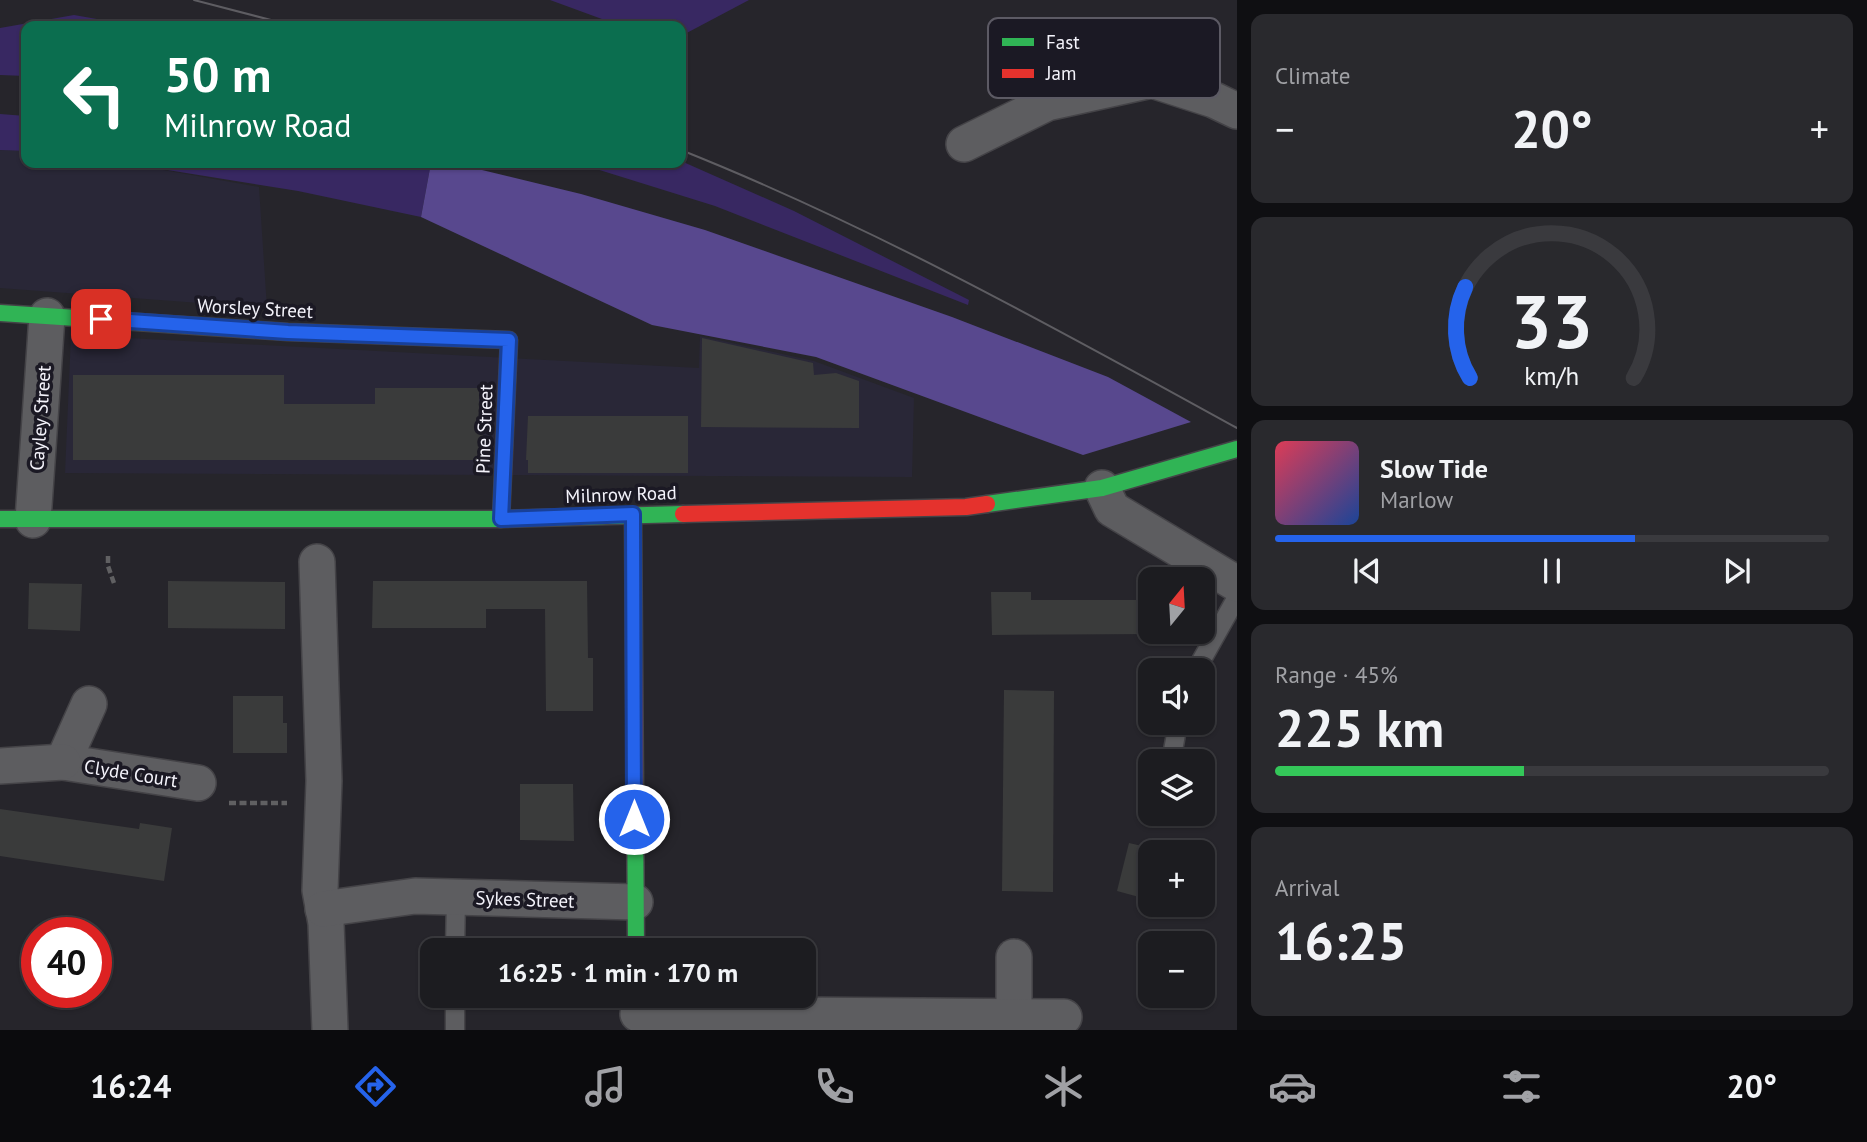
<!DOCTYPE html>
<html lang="en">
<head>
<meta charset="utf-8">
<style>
	:root { --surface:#1c1c20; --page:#29292d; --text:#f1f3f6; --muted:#a0a1a5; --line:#3a3a3e; --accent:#2563eb }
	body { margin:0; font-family:"PT Sans",sans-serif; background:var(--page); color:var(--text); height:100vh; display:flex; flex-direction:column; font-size:26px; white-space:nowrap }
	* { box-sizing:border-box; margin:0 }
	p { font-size:23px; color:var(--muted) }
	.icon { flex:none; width:38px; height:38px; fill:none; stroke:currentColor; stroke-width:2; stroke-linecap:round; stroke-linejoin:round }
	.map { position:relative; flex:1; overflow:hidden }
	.sheet { display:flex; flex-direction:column; gap:14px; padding:14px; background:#0f0f12; width:630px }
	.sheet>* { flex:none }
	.top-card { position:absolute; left:21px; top:21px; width:665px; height:147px; border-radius:14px; box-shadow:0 2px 5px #0004,0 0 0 2px var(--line); background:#0b6e4f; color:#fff; overflow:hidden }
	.needle { width:46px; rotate:18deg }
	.tools { position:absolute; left:1138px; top:567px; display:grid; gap:14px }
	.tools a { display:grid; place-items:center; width:77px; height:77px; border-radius:14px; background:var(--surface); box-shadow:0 2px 5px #0004,0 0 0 2px var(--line); font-size:35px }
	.speed { position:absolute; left:21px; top:917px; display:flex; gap:14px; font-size:35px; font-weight:700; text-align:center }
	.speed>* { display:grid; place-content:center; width:91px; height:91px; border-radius:50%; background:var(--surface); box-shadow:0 2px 5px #0004,0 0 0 2px var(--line); line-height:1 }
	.speed .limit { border:10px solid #d22; background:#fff; color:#111 }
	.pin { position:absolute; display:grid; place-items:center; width:60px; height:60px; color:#fff; margin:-30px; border-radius:14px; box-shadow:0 4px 10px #0006 }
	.me { position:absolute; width:77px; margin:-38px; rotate:0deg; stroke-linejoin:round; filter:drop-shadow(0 0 5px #0008) }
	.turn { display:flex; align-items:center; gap:24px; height:147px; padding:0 28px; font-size:32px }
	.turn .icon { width:91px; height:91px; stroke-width:2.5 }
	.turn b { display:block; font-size:49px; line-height:60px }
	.big { font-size:52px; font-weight:700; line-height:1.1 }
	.sheet .widget { flex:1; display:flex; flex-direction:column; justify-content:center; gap:10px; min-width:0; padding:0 24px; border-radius:14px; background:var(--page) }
	.sheet .dial { align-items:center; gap:0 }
	.dial svg { height:182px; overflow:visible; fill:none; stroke:var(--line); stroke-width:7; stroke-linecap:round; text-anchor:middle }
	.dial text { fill:var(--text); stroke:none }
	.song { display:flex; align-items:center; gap:21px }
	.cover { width:84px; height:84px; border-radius:10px; background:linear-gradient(135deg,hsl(350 70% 55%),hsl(220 70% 35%)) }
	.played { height:7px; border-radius:4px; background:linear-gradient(90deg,var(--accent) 65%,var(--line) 65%) }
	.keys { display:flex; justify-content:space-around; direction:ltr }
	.heat { display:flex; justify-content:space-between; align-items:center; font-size:38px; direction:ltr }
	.charge { height:10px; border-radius:5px; background:linear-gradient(90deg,#34c759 45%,var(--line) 0) }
	.trip { position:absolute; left:420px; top:938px; width:396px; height:70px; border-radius:14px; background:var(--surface); box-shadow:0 2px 5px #0004,0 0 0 2px var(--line); font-weight:700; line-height:70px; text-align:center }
	.dock { display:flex; height:112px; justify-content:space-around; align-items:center; background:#0b0b0d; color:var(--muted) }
	.dock .icon { width:49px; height:49px }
	.dock .current { color:var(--accent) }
	.dock b { font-size:32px; color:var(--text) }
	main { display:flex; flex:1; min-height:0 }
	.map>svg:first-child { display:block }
	.built { fill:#292737 }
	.green { fill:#382862 }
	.forest { fill:#58488e }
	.building { fill:#3a3b3b }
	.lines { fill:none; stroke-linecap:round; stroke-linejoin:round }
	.lane-casing { stroke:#444347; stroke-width:21 }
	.street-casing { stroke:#444347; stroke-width:38 }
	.fast-casing { stroke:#444347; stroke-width:19 }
	.jam-casing { stroke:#444347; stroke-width:19 }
	.path { stroke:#606062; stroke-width:4.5; stroke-dasharray:7 3.5; stroke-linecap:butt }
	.lane { stroke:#5d5d60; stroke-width:18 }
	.street { stroke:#5d5d60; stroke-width:35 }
	.fast { stroke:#30b455; stroke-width:16 }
	.jam { stroke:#e5322d; stroke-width:16 }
	.tram { stroke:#5e5d62; stroke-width:2 }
	.route-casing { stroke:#184099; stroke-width:18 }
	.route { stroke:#2563eb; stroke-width:12 }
	.labels { text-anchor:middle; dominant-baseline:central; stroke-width:7; stroke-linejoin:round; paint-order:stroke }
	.street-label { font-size:19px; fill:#f4f3fb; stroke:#1b1924 }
	.key { fill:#1b1924; stroke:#5c5a64; stroke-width:2 }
	.key-label { font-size:19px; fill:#f4f3fb }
</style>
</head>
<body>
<main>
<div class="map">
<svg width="1237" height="1030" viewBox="0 0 1237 1030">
	<rect width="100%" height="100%" fill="#26252b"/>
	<!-- built -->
	<g class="built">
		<polygon points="0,150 26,151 26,163 124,163 259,187 267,308 0,288"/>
		<polygon points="71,335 699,368 700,336 814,361 914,398 912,477 65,473"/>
	</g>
	<!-- green -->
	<g class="green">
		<polygon points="550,0 749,0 681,36 681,26 621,26"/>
		<polygon points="74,15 137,26 26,26 26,76 0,75 0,28"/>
		<polygon points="0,114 26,116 26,151 0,150"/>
		<polygon points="681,161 794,211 969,300 968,305 715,206 577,163"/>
		<polygon points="124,163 431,163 421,217 298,191"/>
	</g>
	<!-- forest -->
	<polygon class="forest" points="431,163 453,163 581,194 705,230 952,317 1108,377 1191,422 1083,455 816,357 652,325 421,217"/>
	<!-- building -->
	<g class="building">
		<polygon points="702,338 813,363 814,375 836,373 859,381 859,428 701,427"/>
		<polygon points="73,375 284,375 284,404 375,404 375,388 479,388 479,416 484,416 482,460 73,460"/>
		<polygon points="528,416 688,416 688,473 528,473 528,460 526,460"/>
		<polygon points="168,581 285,582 285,629 168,628"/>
		<polygon points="373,581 587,581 588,658 593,658 593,711 546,711 545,609 486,609 486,628 372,628"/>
		<polygon points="29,583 82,584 80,631 28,629"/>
		<polygon points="991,592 1031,592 1031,600 1150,600 1150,634 992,635"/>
		<polygon points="1004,690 1054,691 1053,892 1002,891"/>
		<polygon points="233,696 283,696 283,723 287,723 287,753 233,753"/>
		<polygon points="520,784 573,784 574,841 520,840"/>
		<polygon points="0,809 139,829 140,823 172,828 164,881 0,856"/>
		<polygon points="1129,843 1168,852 1150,852 1150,900 1117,891"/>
	</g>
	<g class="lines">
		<defs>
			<g id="lane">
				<polyline points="1196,670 1237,597"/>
				<polyline points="1172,756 1178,723"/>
				<polyline points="455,950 456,897"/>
				<polyline points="455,1030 455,996"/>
			</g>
			<g id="street">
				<polyline points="964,144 1047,103 1152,80 1214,100 1237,111"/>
				<polyline points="1102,488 1112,509 1237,584"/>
				<polyline points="33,520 47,316"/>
				<polyline points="317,562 324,781 320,890 326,923 330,1030"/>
				<polyline points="89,704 63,762 198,783"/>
				<polyline points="0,766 63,762"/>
				<polyline points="323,909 415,896 635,902"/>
				<polyline points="1014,957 1014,1017"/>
				<polyline points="638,1014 1064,1017"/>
			</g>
			<g id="fast">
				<polyline points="0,313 288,332 509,340 501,519"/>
				<polyline points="987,504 1102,488 1237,449"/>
				<polyline points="0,519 501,519 683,514"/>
				<polyline points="635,793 636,950"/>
			</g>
			<g id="jam">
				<polyline points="683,514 966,507 987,504"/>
				<polyline points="633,515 635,793"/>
			</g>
		</defs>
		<!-- lane casing -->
		<use href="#lane" class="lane-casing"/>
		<!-- street casing -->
		<use href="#street" class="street-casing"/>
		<!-- fast casing -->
		<use href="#fast" class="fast-casing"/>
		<!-- jam casing -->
		<use href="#jam" class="jam-casing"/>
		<!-- path -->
		<g class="path">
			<polyline points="108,556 108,566 115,586"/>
			<polyline points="229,803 287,803"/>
		</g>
		<!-- lane -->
		<use href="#lane" class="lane"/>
		<!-- street -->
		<use href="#street" class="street"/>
		<!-- fast -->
		<use href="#fast" class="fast"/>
		<!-- jam -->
		<use href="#jam" class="jam"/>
		<!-- tram -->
		<g class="tram">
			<polyline points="194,0 294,26"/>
			<path d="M681 150C874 227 1055 328 1237 428"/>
		</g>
	</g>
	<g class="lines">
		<defs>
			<polyline id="route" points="101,319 288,332 509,340 501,519 633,514 634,819"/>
		</defs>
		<!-- route casing -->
		<use href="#route" class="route-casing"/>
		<!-- route -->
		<use href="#route" class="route"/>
	</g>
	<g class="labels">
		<!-- street labels -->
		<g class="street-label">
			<text transform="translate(255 308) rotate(3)">Worsley Street</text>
			<text transform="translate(40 418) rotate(-86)">Cayley Street</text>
			<text transform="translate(484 429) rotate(-88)">Pine Street</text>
			<text transform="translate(621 494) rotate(-2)">Milnrow Road</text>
			<text transform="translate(131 773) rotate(9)">Clyde Court</text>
			<text transform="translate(525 899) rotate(2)">Sykes Street</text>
		</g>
	</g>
	<!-- legend -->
	<rect x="988" y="18" width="232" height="80" rx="10" class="key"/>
	<rect x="1002" y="38" width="32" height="8" fill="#30b455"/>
	<rect x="1002" y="69" width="32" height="9" fill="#e5322d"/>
	<g class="key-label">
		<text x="1046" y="49">Fast</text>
		<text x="1046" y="80">Jam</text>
	</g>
</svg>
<div class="tools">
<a><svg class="needle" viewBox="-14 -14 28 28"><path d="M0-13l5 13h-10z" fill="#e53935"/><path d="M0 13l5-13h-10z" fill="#a0a1a5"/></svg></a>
<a><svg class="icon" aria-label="sound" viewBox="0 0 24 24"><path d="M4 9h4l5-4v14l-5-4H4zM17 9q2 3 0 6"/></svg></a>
<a><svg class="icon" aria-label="layers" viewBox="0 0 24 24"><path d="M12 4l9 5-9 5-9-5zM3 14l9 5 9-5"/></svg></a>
<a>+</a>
<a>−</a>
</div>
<div class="speed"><div class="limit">40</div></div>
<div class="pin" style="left:101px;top:319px;background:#d93025"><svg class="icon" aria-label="arrive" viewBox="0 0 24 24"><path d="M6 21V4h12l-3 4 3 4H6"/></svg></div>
<svg class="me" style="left:634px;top:819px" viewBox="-20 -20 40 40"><circle r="17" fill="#2563eb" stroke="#fff" stroke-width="3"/><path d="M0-11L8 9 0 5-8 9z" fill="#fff"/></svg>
<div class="trip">16:25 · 1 min · 170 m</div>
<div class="top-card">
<div class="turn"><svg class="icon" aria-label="left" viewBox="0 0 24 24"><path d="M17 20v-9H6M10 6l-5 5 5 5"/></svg><div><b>50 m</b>Milnrow Road</div></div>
</div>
</div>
<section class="sheet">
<div class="widget"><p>Climate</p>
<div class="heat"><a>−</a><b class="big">20°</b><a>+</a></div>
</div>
<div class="widget dial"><svg viewBox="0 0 100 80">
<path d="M14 69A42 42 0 1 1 86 69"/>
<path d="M14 69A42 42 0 0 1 12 29" stroke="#2563eb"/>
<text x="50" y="56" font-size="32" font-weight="700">33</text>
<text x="50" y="72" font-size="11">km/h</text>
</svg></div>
<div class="widget">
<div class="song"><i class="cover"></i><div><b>Slow Tide</b><p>Marlow</p></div></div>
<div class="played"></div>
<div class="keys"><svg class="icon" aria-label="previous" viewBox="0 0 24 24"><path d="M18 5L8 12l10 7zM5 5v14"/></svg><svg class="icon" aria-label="pause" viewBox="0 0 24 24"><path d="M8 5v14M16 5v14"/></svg><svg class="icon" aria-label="next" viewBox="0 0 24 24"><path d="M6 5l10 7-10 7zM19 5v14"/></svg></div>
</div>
<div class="widget"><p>Range · 45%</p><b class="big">225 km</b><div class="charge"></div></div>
<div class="widget"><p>Arrival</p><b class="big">16:25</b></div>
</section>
</main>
<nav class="dock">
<b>16:24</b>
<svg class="icon current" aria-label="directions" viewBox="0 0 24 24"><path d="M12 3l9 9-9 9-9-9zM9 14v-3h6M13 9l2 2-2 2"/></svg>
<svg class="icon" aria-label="music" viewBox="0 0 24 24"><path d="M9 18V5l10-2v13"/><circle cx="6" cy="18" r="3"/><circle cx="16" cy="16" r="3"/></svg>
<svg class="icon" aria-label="phone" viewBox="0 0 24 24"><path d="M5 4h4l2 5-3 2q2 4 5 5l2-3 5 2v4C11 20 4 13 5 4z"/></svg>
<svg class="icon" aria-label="climate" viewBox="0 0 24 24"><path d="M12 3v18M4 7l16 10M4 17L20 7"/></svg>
<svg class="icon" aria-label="car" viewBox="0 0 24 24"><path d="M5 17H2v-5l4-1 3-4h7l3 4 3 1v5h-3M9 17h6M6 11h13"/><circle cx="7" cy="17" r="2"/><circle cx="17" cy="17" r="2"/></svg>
<svg class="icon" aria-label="filters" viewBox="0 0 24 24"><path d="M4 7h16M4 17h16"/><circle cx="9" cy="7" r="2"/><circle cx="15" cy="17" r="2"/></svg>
<b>20°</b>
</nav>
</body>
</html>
